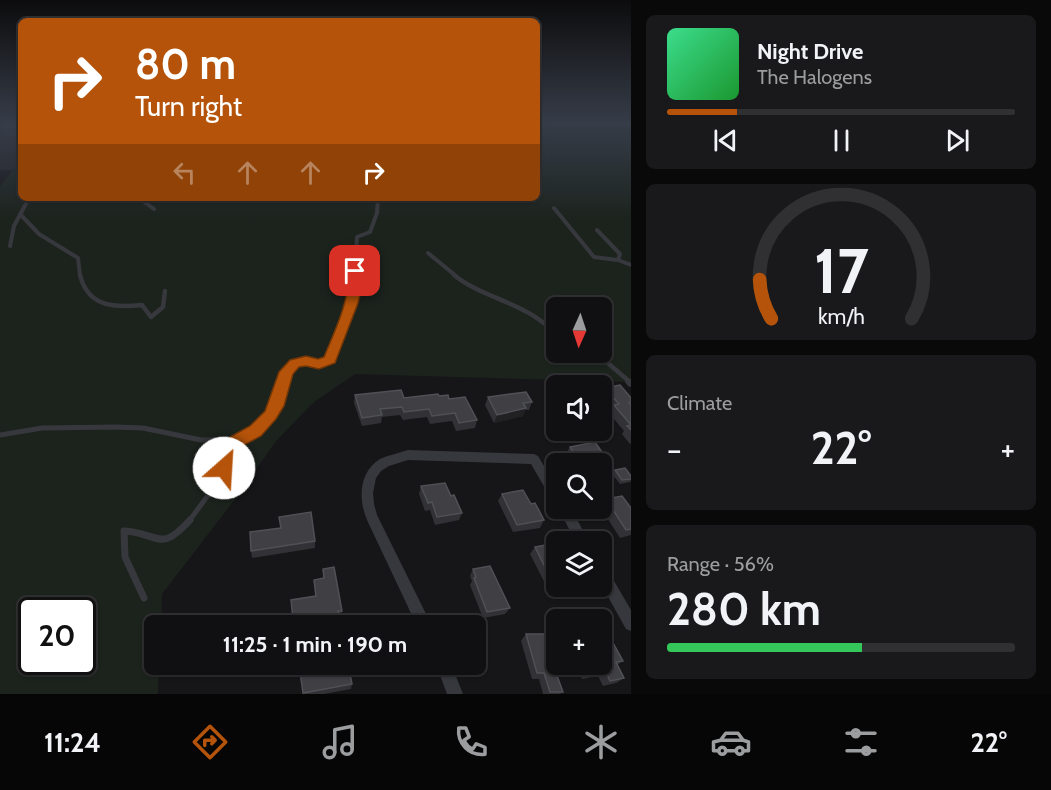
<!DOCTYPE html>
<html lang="en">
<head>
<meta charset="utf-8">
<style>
	:root { --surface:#101012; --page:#19191b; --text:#f1f3f6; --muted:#9c9d9f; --line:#303032; --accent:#b45309 }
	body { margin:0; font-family:Cabin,sans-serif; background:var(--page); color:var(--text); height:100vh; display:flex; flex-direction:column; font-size:22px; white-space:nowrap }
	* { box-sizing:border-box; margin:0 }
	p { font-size:20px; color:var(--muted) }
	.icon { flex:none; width:33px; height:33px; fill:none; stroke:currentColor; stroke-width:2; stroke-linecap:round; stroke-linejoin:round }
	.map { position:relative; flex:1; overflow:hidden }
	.drawer { display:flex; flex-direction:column; gap:15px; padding:15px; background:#09090a; width:420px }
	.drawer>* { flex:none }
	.guide { position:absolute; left:18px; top:18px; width:522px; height:183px; border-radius:9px; box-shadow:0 2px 4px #0004,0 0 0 2px var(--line); background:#b45309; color:#fff; overflow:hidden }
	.needle { width:39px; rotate:183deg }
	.fabs { position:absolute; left:546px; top:297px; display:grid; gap:12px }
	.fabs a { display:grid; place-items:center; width:66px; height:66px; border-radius:9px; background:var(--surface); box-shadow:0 2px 4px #0004,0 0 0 2px var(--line); font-size:30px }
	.speed { position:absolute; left:18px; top:597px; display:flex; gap:12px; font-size:30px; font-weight:700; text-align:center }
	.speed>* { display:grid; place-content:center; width:78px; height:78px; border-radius:50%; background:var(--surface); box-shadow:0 2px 4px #0004,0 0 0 2px var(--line); line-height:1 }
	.speed .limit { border:3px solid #111; border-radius:9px; background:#fff; color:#111 }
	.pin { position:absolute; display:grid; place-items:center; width:51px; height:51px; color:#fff; margin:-26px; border-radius:12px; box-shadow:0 3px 9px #0006 }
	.me { position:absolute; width:66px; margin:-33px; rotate:26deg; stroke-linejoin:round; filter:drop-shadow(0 0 4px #0008) }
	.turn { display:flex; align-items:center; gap:21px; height:126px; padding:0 18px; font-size:27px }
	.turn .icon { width:78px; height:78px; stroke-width:2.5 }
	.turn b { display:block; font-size:42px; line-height:51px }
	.lanes { display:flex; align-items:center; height:57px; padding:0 18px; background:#0003; justify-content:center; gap:30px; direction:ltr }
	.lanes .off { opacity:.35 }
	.big { font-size:45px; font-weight:700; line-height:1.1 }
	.drawer .card { flex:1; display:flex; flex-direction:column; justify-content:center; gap:9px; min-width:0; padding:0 21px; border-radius:9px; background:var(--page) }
	.drawer .dial { align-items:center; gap:0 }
	.dial svg { height:156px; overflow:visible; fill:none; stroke:var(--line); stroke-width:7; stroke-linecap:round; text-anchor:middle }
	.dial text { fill:var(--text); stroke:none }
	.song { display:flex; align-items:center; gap:18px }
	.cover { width:72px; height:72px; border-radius:9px; background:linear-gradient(135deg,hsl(150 70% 55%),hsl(130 70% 35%)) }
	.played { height:6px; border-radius:3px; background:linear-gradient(90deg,var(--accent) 20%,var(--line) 20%) }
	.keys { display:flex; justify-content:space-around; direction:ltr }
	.heat { display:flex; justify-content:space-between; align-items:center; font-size:33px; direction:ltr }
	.charge { height:9px; border-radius:4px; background:linear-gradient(90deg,#34c759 56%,var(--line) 0) }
	.trip { position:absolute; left:144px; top:615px; width:342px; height:60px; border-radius:9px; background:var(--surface); box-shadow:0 2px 4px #0004,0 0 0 2px var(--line); font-weight:700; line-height:60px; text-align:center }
	.tab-bar { display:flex; height:96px; justify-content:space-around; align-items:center; background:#060607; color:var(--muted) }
	.tab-bar .icon { width:42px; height:42px }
	.tab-bar .current { color:var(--accent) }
	.tab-bar b { font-size:27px; color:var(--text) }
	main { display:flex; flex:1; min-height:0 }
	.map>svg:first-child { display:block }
	.built { fill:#222225 }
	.green { fill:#1c231d; fill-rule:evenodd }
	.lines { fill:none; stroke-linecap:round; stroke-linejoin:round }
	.lane-far3 { stroke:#37383d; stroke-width:4 }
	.lane-far2 { stroke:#37383d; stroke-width:4.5 }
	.lane-far1 { stroke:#37383d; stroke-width:5 }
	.lane { stroke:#37383d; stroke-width:7 }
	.street { fill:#37383d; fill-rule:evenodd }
	.wall { fill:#323236 }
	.shaded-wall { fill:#212124 }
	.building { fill:#3f3f44; stroke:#4f5156; stroke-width:1.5 }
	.route { fill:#b45309; stroke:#753606; stroke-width:1.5 }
</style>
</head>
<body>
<main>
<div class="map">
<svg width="631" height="694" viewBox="0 0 631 694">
	<rect width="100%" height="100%" fill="#161618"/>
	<!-- built -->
	<polygon class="built" points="0,123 21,123 21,165 13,170 0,170"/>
	<!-- green -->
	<path class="green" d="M537 123H631V382L355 374 314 402 276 441 239 494 162 594 161 625 154 626V664L159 665 158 694H0V186L13 170 21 165V198H537ZM556 308H602V352H556ZM32 610H82V662H32Z"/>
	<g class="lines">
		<!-- lane-far3 -->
		<g class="lane-far3">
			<polyline points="139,198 154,209"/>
			<polyline points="554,208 594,257 617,260"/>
			<polyline points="20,214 39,234 78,258 80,276"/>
			<polyline points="597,230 620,254 618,260 631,265"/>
			<polyline points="10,246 14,226 29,198"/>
			<polyline points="428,253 456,276"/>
			<polyline points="355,276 357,237 370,232 377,213 378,198"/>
		</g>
		<!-- lane-far2 -->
		<g class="lane-far2">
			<path d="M80 275C88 307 114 308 142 305L151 317 163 307 165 291"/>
			<path d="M454 275C475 292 501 298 525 311 536 316 546 325 556 332"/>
			<polyline points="595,352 630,382"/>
			<path d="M282 384 286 372 294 364 330 360C342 333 355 305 355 275"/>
		</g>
		<!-- lane-far1 -->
		<g class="lane-far1">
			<polyline points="0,435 42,428 116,427 143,428 201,440 238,439"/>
			<polyline points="189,521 218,482 236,442 259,428 270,416 278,400 282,383"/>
		</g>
		<!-- lane -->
		<path class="lane" d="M144 598 125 557 124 531C160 533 159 554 190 520"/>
		<!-- street -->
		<g class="street">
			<polygon points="627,379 631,379 631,387 628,386 625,382"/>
			<path d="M408 450 534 454 538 456 556 486V501L552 500 531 464 408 460 389 466 381 471 376 478 373 493 374 504 377 515 432 626H417L367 520C358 499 359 472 380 459 389 455 399 453 408 450Z"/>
			<polygon points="558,508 571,508 589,542 576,542"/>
			<polygon points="602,567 607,569 631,610 631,631 626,629 602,586"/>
			<polygon points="436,664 451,664 463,694 447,694"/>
		</g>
	</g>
	<!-- wall -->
	<g class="wall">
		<polygon points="0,123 21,123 21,137 6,136 3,127 5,125 0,124"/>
		<polygon points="605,388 631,398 631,443 630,444 622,434 624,431 609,413 611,409 602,398 602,393"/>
		<polygon points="355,395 404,398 439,396 449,399 477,420 475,428 456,431 452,421 430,424 427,417 403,420 400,415 382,417 381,423 362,426 354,403"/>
		<polygon points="551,395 556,396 556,413 546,409"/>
		<polygon points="488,397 532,402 529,410 525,410 523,416 494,423 485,405"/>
		<polygon points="570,447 610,464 605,472 602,472 602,464 571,464 565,455"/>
		<polygon points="615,470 631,476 631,481 630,482 620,484 612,474"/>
		<polygon points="421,486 451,496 462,513 459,520 435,525 430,510 425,511 419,494"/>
		<polygon points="502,494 531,504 544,520 540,528 513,532 498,501"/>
		<polygon points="606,499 631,508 631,535 620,538 601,508 602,504"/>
		<polygon points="315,541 315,548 252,558 251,551"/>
		<polygon points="556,543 556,586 572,586 549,591 530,554 535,547"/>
		<polygon points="323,569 342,611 341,617 339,617 341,626 305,626 305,624 294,626 291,600 315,596 314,580 323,578"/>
		<polygon points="473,569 510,608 505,614 483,618 470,585 472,581 470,576"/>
		<polygon points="526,634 552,647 623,661 617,665 624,678 616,683 603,686 598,676 582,679 579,673 558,677 563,692 560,694 543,694 539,679 532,679 521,641"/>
		<polygon points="299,664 352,684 351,689 324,694 303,694"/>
	</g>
	<!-- shaded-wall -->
	<polygon class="shaded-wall" points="526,408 523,416 494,423 497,415"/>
	<!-- building -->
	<g class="building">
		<polygon points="8,123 21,123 21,128 3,127"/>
		<polygon points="620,385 631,398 631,402 629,403 631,405 631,430 627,426 631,425 614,405 619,404 605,388"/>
		<polygon points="401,390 404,398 438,394 439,396 448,395 449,399 465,397 477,420 459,423 455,413 432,416 429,409 404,412 402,407 380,409 382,415 362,418 355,395"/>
		<polygon points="526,392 532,402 523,403 526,408 497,415 488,397"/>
		<polygon points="551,395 556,396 556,408 548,405"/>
		<polygon points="595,442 610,464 602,465 602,464 581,464 570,447"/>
		<polygon points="625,468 631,476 631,479 622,480 615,470"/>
		<polygon points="445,483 451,496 454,495 462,513 437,517 432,502 428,503 421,486"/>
		<polygon points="523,490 531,504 535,503 544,520 517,525 502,494"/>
		<polygon points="622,496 631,508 631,529 626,530 606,499"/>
		<polygon points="311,512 315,541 251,551 250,532 281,528 279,517"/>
		<polygon points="556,543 556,584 554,585 535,547"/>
		<polygon points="490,566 510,608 487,612 474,578 476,577 473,569"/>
		<polygon points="334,567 342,611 338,611 341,626 306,626 305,617 293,619 291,600 316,596 314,580 324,578 323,569"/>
		<polygon points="526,634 548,634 552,647 556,646 556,664 602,664 602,643 612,641 623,661 616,662 624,678 610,681 605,670 589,674 586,667 556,673 563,692 550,692 544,673 537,673"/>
		<polygon points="299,664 348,664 352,684 303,693"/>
	</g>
	<!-- sky -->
	<linearGradient id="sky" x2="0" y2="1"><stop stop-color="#0c0c0d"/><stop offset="0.56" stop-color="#363c48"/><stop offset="1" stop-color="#363c48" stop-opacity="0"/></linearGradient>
	<rect width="631" height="220" fill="url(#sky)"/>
	<!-- route -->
	<path class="route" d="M355 267 360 271 361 291 358 303 335 363 319 369 306 366 299 367 293 374 284 406 276 419 261 436 242 446 230 473 224 475 218 473 216 468 230 437 250 426 265 411 279 372 290 360 306 356 318 359 324 357C336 328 349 302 349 271Z"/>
</svg>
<div class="fabs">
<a><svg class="needle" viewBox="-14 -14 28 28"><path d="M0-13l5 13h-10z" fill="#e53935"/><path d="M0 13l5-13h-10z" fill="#9c9d9f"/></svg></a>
<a><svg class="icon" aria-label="sound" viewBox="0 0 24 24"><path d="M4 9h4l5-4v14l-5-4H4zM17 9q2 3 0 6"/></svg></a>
<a><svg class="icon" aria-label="search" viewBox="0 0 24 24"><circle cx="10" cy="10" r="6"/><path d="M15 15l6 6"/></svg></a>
<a><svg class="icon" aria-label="layers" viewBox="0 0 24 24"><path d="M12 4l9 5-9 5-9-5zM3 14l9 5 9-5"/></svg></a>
<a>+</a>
</div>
<div class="speed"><div class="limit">20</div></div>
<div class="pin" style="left:355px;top:271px;background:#d93025"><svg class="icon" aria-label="arrive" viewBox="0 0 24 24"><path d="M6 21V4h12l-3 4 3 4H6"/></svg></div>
<svg class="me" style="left:224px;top:468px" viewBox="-20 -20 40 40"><circle r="19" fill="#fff"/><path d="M0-13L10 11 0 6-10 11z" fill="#b45309"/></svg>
<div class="trip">11:25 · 1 min · 190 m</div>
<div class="guide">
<div class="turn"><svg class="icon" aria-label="right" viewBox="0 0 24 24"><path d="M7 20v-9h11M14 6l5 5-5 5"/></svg><div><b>80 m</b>Turn right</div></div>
<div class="lanes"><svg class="icon off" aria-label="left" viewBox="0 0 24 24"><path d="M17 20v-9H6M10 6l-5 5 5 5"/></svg><svg class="icon off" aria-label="ahead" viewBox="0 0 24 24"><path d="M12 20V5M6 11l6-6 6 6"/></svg><svg class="icon off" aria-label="ahead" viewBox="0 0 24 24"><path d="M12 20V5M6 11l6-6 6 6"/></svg><svg class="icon" aria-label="right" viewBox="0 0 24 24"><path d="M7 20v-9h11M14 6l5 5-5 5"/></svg></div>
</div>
</div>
<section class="drawer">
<div class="card">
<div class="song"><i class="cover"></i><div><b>Night Drive</b><p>The Halogens</p></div></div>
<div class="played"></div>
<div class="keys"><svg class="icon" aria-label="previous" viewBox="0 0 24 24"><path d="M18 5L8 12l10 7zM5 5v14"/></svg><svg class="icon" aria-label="pause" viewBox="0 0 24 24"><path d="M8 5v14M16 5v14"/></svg><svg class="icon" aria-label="next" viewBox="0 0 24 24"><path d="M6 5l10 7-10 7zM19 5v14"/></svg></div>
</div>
<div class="card dial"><svg viewBox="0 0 100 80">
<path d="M14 69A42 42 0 1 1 86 69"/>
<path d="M14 69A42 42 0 0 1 8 49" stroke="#b45309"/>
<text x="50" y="56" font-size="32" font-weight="700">17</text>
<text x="50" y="72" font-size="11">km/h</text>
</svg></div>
<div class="card"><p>Climate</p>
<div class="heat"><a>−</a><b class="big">22°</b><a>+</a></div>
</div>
<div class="card"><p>Range · 56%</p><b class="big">280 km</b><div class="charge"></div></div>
</section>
</main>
<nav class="tab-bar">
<b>11:24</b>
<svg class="icon current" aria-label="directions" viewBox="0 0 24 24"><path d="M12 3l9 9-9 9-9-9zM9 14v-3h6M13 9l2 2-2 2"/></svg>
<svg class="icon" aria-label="music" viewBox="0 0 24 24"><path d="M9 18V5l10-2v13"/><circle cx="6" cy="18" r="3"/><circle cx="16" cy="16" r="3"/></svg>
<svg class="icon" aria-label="phone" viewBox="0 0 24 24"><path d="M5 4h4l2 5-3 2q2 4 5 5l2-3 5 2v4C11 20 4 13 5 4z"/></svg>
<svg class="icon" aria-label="climate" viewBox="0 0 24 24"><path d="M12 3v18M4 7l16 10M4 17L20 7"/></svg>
<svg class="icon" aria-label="car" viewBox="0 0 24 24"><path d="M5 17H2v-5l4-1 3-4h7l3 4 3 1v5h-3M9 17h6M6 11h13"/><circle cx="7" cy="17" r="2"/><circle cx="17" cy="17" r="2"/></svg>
<svg class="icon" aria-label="filters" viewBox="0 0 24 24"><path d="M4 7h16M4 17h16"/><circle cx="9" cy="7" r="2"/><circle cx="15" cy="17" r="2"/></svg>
<b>22°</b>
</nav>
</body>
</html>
